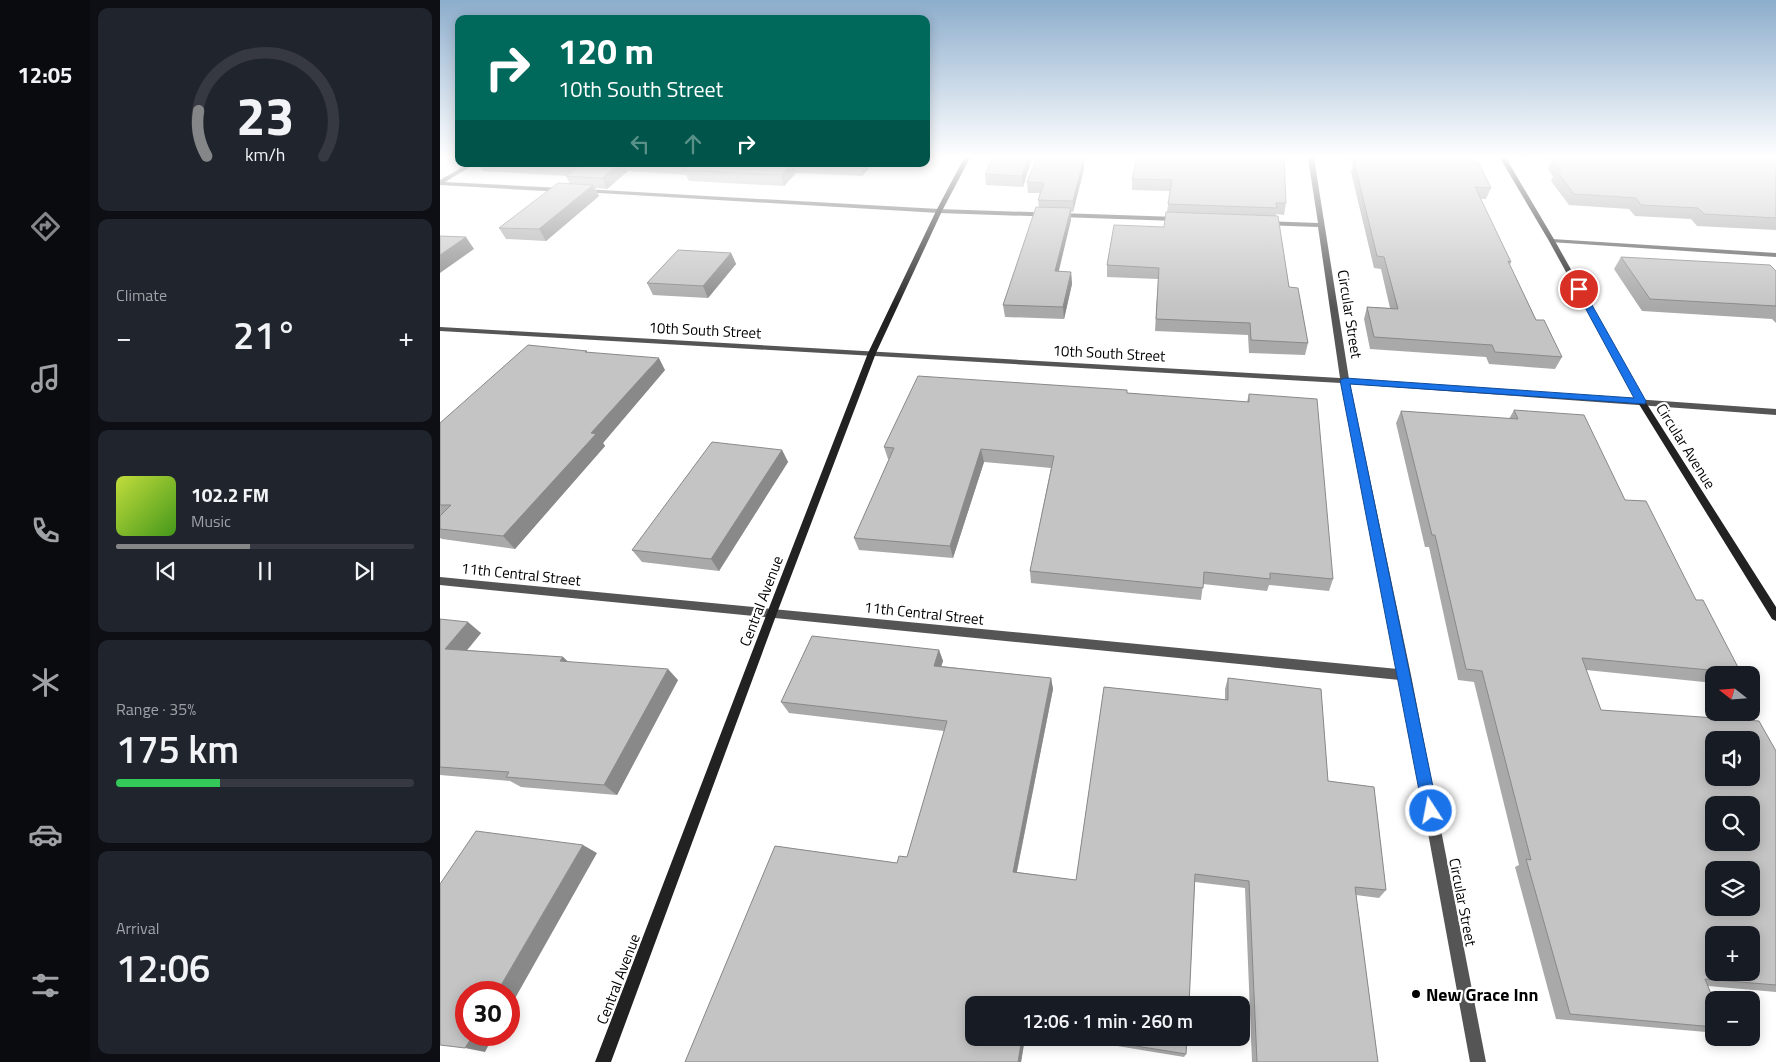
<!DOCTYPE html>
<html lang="en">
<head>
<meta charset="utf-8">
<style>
	:root { --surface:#171b24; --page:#20242c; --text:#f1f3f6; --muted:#9ea1a6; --line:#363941; --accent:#858687 }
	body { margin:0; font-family:"Titillium Web",sans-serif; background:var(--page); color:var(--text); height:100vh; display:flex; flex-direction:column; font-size:19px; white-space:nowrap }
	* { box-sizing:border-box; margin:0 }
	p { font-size:16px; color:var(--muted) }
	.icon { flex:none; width:28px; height:28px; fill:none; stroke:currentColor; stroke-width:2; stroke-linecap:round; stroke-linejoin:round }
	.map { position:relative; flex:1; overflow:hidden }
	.panel { display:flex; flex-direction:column; gap:8px; padding:8px; background:#0d0f14; width:350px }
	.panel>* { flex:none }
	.banner { position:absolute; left:15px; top:15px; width:475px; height:152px; border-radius:10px; box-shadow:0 2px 12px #0003; background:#00695c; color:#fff; overflow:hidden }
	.needle { width:32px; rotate:287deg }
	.controls { position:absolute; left:1265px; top:666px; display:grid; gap:10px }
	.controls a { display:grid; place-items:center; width:55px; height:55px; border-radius:10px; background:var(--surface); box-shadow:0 2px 12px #0003; font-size:25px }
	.speed { position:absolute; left:15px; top:981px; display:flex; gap:10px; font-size:25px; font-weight:700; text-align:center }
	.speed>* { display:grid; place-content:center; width:65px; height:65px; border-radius:50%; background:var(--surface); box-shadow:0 2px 12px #0003; line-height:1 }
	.speed .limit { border:8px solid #d22; background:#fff; color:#111 }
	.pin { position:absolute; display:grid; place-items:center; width:42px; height:42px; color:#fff; margin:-21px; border:2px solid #fff; border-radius:50%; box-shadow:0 1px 5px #0007 }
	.me { position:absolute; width:55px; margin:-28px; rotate:349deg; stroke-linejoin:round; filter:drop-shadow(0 0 4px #0008) }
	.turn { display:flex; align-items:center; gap:18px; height:105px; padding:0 20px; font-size:22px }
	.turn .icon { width:65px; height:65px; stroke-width:2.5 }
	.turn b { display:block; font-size:35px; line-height:42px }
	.lanes { display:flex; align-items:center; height:48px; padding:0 20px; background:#0003; justify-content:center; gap:25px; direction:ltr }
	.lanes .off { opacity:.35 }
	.big { font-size:38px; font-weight:600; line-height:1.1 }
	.panel .card { flex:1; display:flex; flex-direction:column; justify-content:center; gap:8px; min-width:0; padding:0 18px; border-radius:10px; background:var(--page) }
	.panel .dial { align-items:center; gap:0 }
	.dial svg { height:130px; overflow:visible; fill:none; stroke:var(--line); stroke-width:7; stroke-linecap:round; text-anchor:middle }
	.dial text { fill:var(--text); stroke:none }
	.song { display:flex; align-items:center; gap:15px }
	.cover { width:60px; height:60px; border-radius:8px; background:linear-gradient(135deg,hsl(70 70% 55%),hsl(100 70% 35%)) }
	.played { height:5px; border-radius:2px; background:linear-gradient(90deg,var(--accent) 45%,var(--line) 45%) }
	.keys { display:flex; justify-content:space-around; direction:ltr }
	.heat { display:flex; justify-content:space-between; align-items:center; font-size:28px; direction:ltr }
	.charge { height:8px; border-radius:4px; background:linear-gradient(90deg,#34c759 35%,var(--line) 0) }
	.trip { position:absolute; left:525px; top:996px; width:285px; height:50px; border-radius:10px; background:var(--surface); box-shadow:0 2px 12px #0003; font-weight:600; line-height:50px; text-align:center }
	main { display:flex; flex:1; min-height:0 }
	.tab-bar { display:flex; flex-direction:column; width:90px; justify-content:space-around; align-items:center; background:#090b0e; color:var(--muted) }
	.tab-bar .icon { width:35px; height:35px }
	.tab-bar .on { color:var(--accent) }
	.tab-bar b { font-size:22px; color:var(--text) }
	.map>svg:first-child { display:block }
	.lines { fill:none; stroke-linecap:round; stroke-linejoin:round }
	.street { fill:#555; fill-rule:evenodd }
	.secondary { fill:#222; fill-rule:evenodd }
	.wall { fill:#a9a9a9 }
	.shaded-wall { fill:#898989 }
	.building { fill:#c4c4c4; stroke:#898989; fill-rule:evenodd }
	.route { fill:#1a73e8; stroke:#114b97 }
	.poi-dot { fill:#000; stroke:#fff; stroke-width:2 }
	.labels { text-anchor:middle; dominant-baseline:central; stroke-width:4.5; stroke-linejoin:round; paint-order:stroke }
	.street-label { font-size:15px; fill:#000; stroke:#fff }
	.near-poi-label { font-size:18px; font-weight:bold; fill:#000; stroke:#fff; text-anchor:start }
</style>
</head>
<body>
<main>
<nav class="tab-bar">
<b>12:05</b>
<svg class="icon on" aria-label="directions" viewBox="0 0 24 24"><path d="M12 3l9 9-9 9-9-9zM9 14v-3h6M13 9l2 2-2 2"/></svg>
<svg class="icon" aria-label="music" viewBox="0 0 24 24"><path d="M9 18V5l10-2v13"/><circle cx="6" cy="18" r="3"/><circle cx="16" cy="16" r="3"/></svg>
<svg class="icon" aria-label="phone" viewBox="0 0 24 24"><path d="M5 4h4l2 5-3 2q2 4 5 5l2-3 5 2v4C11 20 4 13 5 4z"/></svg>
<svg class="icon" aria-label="climate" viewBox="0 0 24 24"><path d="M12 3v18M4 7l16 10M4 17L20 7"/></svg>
<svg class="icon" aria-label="car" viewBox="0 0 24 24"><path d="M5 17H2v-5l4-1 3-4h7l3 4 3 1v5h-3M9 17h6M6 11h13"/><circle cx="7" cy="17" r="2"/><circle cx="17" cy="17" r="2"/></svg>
<svg class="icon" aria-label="filters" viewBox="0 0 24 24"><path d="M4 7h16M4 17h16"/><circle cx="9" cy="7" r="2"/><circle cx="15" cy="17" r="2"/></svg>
</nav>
<section class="panel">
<div class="card dial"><svg viewBox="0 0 100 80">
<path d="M14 69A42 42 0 1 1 86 69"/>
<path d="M14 69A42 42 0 0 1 9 41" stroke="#858687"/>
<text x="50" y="56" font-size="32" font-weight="700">23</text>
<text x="50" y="72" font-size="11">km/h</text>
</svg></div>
<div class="card"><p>Climate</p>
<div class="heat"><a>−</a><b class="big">21°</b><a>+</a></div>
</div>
<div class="card">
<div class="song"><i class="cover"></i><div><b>102.2 FM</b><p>Music</p></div></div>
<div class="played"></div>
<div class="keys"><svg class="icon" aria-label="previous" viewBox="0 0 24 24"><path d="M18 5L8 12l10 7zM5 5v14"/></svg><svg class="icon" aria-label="pause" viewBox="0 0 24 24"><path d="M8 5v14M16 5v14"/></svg><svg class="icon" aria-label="next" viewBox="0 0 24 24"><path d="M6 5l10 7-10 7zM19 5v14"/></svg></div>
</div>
<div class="card"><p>Range · 35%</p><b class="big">175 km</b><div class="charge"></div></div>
<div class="card"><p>Arrival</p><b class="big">12:06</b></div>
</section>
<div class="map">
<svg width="1336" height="1062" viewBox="0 0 1336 1062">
	<rect width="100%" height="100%" fill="#fff"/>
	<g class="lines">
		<!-- street -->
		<g class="street">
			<polygon points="868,158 874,158 909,379 1336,409 1336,415 910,384 971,675 1046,1062 1030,1062 960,680 0,585 0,577 958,669 901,383 0,331 0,327 900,378 878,227 826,225 823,223 826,221 878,223"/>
			<polygon points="28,164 35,164 5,182 122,188 125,190 122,192 0,185 0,180"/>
			<polygon points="144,189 499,209 737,217 740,219 737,221 499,213 142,192 141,191"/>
			<polygon points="1112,239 1336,253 1336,257 1110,242 1110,240"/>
		</g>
		<!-- secondary -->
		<g class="secondary">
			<polygon points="524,158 530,158 502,211 436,353 337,613 171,1062 155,1062 327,613 428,353 496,211"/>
			<polygon points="1060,158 1066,158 1115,241 1205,401 1336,607 1336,621 1332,619 1197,401 1109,241"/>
		</g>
	</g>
	<!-- wall -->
	<g class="wall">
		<polygon points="592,158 583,187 546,185 545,174"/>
		<polygon points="644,158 644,169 633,212 631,212 631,220 618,271 631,272 632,284 624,319 565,317 563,305 599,207 598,200 600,193 588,193 587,182"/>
		<polygon points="697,158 846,203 844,215 836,214 836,216 849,287 868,343 865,355 809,353 808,335 715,331 718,279 667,277 667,265 724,227 727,212 730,191 692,190 692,179"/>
		<polygon points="911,158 1031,158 1051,188 1046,199 1041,199 1071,262 1070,265 1096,320 1122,357 1115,369 1049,364 1046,357 930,349 924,319 927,307 950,308 941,269 934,268 911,172 913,165"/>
		<polygon points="1109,158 1336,158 1336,230 1257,226 1251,219 1195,216 1189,209 1129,205 1111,181 1113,177 1108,169 1111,161"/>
		<polygon points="38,164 433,164 422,176 356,173 344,186 249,181 246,175 188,171 167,189 155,188 159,196 106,241 66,239 59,228 130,184 126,176 127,176 43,171"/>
		<polygon points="291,253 296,264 268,298 213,295 207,283"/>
		<polygon points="1181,257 1336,271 1336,323 1332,319 1202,311 1174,269"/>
		<polygon points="148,353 225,370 163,443 165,446 75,549 2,539 0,538 0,423"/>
		<polygon points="687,390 687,393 807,402 809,394 893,579 889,591 829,585 827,591 763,584 761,600 591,583 590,571 611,468 544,462 513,558 419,550 414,538 449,459 448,459 444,447"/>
		<polygon points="1074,410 1185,500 1256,600 1301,673 1299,675 1274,675 1274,683 1146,670 1161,710 1336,751 1336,992 1268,986 1274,1001 1274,1030 1266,1032 1116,1019 1075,867 1079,865 1034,682 1018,680 989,547 985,547 956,423 961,411 1069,419"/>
		<polygon points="342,450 348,462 279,571 202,562 192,550"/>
		<polygon points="0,619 41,633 27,650 123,657 128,662 238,680 177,795 81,787 70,781 0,775"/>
		<polygon points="372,636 499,650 503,661 501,666 611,678 613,689 577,872 636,880 664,687 785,700 785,689 788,678 881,689 888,781 934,787 946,890 939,898 916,895 938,1062 812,1062 805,888 755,882 749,1005 534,1005 534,1038 585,1038 581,1062 245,1062 335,846 457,863 459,856 467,857 504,731 349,713 341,702"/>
		<polygon points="659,1040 746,1054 744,1057 659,1043"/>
	</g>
	<!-- shaded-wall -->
	<g class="shaded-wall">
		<polygon points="588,158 592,158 583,187 582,176"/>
		<polygon points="644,158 644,169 633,212 633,201"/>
		<polygon points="179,164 184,164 188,171 167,189 162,178"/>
		<polygon points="352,164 353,164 356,173 344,186 341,175"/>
		<polygon points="421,164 433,164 422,176 420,165"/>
		<polygon points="153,185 159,196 106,241 99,229"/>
		<polygon points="631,208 631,220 616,283 615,271"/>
		<polygon points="26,237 34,249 0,273 0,255"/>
		<polygon points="291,253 296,264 268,298 263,286"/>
		<polygon points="631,272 632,284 624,319 623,307"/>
		<polygon points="219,358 225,370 163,443 165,446 75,549 63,536 151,433"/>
		<polygon points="541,449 544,462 513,558 510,546"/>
		<polygon points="342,450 348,462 279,571 271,559"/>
		<polygon points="28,622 41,633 19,660 5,649"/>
		<polygon points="499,650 503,661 498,677 494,666"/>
		<polygon points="123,657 135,668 120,661"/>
		<polygon points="228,669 238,680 177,795 164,785"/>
		<polygon points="611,678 613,689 575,880 573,872"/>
		<polygon points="143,845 157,853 69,1009 69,992 57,992"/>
		<polygon points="33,1035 54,1035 45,1052 25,1048"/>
		<polygon points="582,1038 585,1038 581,1062 578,1062"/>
	</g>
	<!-- building -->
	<g class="building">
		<polygon points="553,158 588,158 582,176 545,174"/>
		<polygon points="597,158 644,158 633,201 598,200 604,183 587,182"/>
		<polygon points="697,158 844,158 846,203 836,203 837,208 728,204 732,180 692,179"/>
		<polygon points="916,158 1031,158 1033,162 1038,162 1051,188 1035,187 1071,262 1068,261 1096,320 1104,320 1122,357 1055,352 1052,345 934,337 927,307 958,309 944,257 937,256 914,161 917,161"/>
		<polygon points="1112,158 1336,158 1336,218 1264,214 1258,208 1201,205 1196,198 1134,194 1116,170 1121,170"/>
		<polygon points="102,164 179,164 162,178 126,176 140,166"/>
		<polygon points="239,164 352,164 341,175 244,170 251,164"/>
		<polygon points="384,164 421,164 420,165"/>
		<polygon points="118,183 153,185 99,229 59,228"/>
		<polygon points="596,207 631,208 615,271 631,272 623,307 563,305"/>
		<polygon points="726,212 838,216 849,287 858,288 868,343 811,340 810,323 716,319 719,268 667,265 674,225 724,227"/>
		<polygon points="0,236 26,237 0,255"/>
		<polygon points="238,250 291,253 263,286 207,283"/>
		<polygon points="1181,257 1330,265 1336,271 1336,306 1210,299"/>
		<polygon points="88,345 147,351 145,352 219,358 151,433 156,434 63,536 0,529 0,516 11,505 0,505 0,423"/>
		<polygon points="478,376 687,390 687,393 809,402 809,394 877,399 893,579 830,573 830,579 764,572 763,588 590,571 614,456 541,449 510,546 414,538 454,448 444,447"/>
		<path d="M1074 410 1144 415 1185 500 1206 501 1256 600H1263L1301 673 1142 658 1161 710 1319 721 1336 751V985L1265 979 1274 1001V1027L1130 1014 1086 859 1091 860 1042 671 1026 669 995 535H992L961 411 1078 419ZM1274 740H1311V778H1274ZM1274 805H1311V842H1274ZM1274 870H1311V908H1274ZM1274 935H1311V972H1274Z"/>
		<polygon points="272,442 342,450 271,559 192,550"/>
		<polygon points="0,619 28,622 5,649 123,657 120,661 228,669 164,785 66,777 69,772 0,767"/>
		<polygon points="372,636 499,650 494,666 611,678 573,872 636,880 664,687 788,700 788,678 881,689 888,781 934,787 946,890 915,887 938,1062 817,1062 809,881 755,874 749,1005 534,1005 534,1038 582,1038 578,1062 245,1062 335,846 457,863 459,856 467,857 507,721 341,702"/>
		<polygon points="36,831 143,845 57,992 26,992 26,1035 33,1035 25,1048 0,1045 0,884"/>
		<polygon points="659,1038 747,1038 746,1054 659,1040"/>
	</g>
	<!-- sky -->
	<linearGradient id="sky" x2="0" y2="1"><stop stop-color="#8cadcc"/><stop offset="0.51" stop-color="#fff"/><stop offset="1" stop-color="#fff" stop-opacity="0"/></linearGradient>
	<rect width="1336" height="307" fill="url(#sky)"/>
	<!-- route -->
	<polygon class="route" points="1136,287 1143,289 1206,401 1205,404 910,384 998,811 996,816 991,818 985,816 983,811 900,380 905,378 1194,398 1135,289"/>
	<!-- markers -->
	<circle class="poi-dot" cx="976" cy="994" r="5"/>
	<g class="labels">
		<!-- street labels -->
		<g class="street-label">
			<text transform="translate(910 314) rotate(81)">Circular Street</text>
			<text transform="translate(265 330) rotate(3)">10th South Street</text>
			<text transform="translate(669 353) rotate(3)">10th South Street</text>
			<text transform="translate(1246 446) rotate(58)">Circular Avenue</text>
			<text transform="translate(81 574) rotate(6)">11th Central Street</text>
			<text transform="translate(321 601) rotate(-69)">Central Avenue</text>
			<text transform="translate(484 613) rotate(6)">11th Central Street</text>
			<text transform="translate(1023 902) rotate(79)">Circular Street</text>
			<text transform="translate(178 979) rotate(-69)">Central Avenue</text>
		</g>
		<!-- near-poi labels -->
		<g class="near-poi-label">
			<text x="986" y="994">New Grace Inn</text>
		</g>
	</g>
</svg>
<div class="controls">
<a><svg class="needle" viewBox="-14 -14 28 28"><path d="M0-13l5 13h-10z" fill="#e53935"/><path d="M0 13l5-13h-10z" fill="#9ea1a6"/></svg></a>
<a><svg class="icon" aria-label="sound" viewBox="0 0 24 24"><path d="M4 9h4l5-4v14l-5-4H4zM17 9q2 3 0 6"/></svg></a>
<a><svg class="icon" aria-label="search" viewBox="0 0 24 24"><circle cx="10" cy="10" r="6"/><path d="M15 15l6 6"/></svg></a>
<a><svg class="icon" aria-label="layers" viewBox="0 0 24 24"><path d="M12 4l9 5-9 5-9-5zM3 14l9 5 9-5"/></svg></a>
<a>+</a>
<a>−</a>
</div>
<div class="speed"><div class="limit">30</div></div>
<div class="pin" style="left:1139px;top:289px;background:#d93025"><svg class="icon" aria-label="arrive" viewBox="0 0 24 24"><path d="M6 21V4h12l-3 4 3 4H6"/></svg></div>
<svg class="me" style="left:991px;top:811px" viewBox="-20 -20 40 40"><circle r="17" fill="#1a73e8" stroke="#fff" stroke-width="3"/><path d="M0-11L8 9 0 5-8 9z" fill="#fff"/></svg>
<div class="trip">12:06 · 1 min · 260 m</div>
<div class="banner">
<div class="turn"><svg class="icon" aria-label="right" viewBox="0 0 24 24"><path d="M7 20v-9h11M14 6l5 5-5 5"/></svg><div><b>120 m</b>10th South Street</div></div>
<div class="lanes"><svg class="icon off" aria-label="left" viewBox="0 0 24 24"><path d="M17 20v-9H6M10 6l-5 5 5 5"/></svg><svg class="icon off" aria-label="ahead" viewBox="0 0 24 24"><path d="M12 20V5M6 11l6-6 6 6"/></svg><svg class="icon" aria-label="right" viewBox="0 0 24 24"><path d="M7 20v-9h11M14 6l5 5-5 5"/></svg></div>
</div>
</div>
</main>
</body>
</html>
